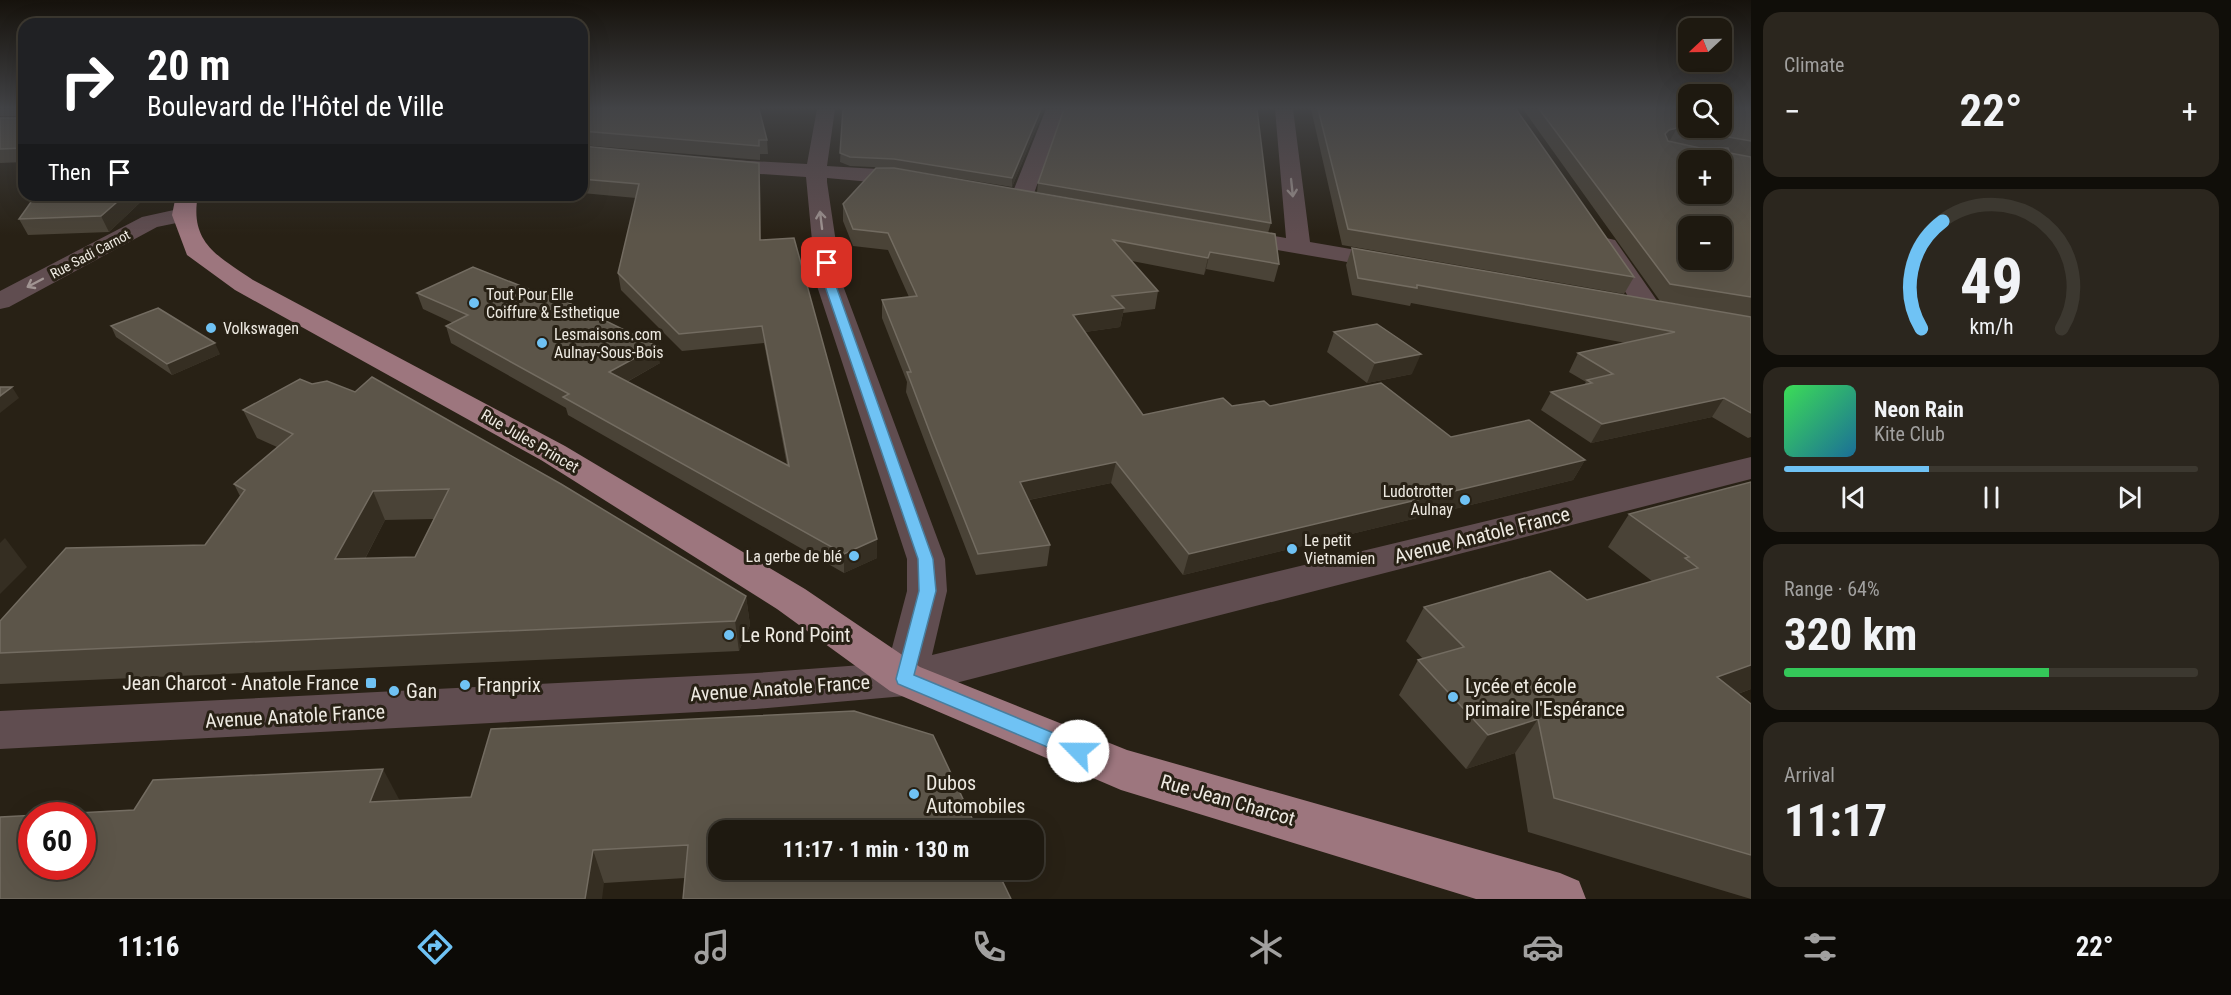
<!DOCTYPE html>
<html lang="en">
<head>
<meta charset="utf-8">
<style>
	:root { --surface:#1e1910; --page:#2b261e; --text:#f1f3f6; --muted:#a1a09f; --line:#3c3830; --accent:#6fc2f4 }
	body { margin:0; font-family:"Roboto Condensed",sans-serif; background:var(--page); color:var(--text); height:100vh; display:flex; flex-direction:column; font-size:22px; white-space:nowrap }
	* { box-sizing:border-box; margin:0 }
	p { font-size:20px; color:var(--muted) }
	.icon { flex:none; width:33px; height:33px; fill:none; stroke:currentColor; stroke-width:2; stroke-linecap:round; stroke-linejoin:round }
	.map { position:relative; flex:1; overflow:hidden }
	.sheet { display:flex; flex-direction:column; gap:12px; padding:12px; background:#100e09; width:480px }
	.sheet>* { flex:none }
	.top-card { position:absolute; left:18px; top:18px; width:570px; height:183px; border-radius:18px; box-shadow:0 6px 24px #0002,0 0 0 2px var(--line); background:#202124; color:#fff; overflow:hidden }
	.needle { width:39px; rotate:248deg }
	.fabs { position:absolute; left:1678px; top:18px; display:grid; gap:12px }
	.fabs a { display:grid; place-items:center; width:54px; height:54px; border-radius:12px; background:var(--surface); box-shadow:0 6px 24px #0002,0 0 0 2px var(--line); font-size:30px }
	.speed { position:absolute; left:18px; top:802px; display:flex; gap:12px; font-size:30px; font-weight:700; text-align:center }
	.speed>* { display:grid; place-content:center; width:78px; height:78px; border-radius:50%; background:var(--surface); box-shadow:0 6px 24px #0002,0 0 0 2px var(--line); line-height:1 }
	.speed .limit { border:9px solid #d22; background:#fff; color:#111 }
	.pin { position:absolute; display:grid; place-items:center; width:51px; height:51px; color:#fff; margin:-26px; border-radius:12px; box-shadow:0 3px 9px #0006 }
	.me { position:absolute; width:66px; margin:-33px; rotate:293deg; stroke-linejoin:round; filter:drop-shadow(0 0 4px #0008) }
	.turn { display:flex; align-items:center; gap:21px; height:126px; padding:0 30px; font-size:27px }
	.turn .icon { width:78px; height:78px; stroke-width:2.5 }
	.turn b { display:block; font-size:42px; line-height:51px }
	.then { display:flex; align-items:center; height:57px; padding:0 30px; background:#0003; gap:12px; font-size:22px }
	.big { font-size:45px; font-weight:700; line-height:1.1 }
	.sheet .card { flex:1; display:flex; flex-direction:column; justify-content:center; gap:9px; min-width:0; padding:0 21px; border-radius:18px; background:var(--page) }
	.sheet .dial { align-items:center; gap:0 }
	.dial svg { height:156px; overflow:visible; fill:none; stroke:var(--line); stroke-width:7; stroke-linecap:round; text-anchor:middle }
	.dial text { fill:var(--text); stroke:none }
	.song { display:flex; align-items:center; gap:18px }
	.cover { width:72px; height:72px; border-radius:9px; background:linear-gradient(135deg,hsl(130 70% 55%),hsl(200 70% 35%)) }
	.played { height:6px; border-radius:3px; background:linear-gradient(90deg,var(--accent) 35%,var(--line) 35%) }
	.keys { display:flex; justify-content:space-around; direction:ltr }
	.heat { display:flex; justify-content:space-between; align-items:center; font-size:33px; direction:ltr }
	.charge { height:9px; border-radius:4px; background:linear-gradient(90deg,#34c759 64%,var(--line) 0) }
	.trip { position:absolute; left:708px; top:820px; width:336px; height:60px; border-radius:18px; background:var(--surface); box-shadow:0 6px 24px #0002,0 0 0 2px var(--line); font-weight:700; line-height:60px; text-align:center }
	.menu { display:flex; height:96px; justify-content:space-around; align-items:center; background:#0c0a06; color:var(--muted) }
	.menu .icon { width:42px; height:42px }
	.menu .on { color:var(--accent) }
	.menu b { font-size:27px; color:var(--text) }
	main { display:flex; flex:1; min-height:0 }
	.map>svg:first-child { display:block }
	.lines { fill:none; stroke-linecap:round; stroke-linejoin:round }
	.street { fill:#604d50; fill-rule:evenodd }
	.primary { fill:#9d767e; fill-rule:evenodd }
	.wall { fill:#4a4337; fill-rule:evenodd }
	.shaded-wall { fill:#352e22 }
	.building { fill:#5c5549; stroke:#736c61; stroke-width:1.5; fill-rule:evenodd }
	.oneway { stroke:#a09492 }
	.route { fill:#6fc2f4; stroke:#487e9f; stroke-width:1.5 }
	.poi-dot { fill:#6fc2f4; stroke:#282115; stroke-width:2 }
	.labels { text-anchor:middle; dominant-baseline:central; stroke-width:6; stroke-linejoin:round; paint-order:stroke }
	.far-street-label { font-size:14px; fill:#eeeae2; stroke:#282115 }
	.poi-label { font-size:16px; fill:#eeeae2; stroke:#282115; text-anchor:start }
	.street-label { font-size:16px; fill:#eeeae2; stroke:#282115 }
	.near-street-label { font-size:20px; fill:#eeeae2; stroke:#282115 }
	.near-poi-label { font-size:20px; fill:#eeeae2; stroke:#282115; text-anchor:start }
</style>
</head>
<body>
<main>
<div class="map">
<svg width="1751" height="899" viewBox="0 0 1751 899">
	<rect width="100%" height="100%" fill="#282115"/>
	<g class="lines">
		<!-- street -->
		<g class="street">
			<polygon points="817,109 835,109 827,166 894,170 922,176 926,180 922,184 915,186 827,178 827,182 842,283 945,559 947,591 932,655 1751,457 1751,479 905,696 756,709 0,749 0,711 756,673 888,663 907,591 907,559 816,283 806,177 715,171 708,169 705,165 708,161 715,159 807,164"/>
			<polygon points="1046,109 1064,109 1032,199 1029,204 1013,204 1010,199"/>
			<polygon points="1275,109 1293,109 1310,242 1403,258 1406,263 1403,268 1394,270 1224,241 1220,236 1224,231 1232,229 1286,238"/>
			<polygon points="183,208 191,210 194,215 191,220 157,227 9,307 0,309 0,291 142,217"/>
			<polygon points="1606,238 1615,240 1658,302 1662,308 1658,314 1649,316 1640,314 1594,245 1597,240"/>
		</g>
		<!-- primary -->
		<path class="primary" d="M176 195H198C189 243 218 256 253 280L565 446 805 589 920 667 1127 750 1560 873 1579 881 1586 899H1476L1121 790 890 691 777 609 541 460 235 290 187 255 172 215Z"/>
	</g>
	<!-- wall -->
	<g class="wall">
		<polygon points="0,109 24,109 24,162 0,163 0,118 18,118 18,116 0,116"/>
		<polygon points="582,109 767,140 768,154 760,154 760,160 582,145 582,146 759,163 760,177 761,240 877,539 877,558 844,573 568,415 566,408 451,343 446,326 453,323 423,309 417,293 660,363 627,382 787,465 764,343 682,351 621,290 618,273 636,198 582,193"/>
		<polygon points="843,109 1044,109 1012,187 894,168 850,166 840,162"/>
		<polygon points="1311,109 1516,109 1634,277 1624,294 1342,245"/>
		<polygon points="1523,109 1751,109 1751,157 1730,153 1751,157 1751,317 1660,301"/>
		<polygon points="876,168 1279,264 1274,282 1206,269 1204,275 1132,261 1158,291 1155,309 1123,313 1120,327 1085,332 1143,415 1232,406 1270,406 1585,460 1573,480 1183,575 1111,483 1029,500 1050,545 1047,566 976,575 931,458 906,392 907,382 882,318 882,300 909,297 888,250 853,246 843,221 843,204"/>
		<polygon points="1038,183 1271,223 1268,233 1037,192"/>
		<polygon points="148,195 109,232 28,235 19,219"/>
		<polygon points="1352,248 1751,317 1751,437 1748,438 1712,417 1591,443 1541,410 1551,392 1584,385 1586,382 1569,372 1578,353 1626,343 1411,303 1410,306 1352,295 1346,265"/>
		<polygon points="111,326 220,354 172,375 116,337"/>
		<polygon points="1334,332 1412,374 1367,383 1327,352"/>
		<path d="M243 410 746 596 750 625 739 651 0 684V621L205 545 240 496 234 484 277 447 257 438ZM434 519 415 557 365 559 385 520Z"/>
		<polygon points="1751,482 1751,689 1738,694 1751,704 1751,899 1528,832 1515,753 1466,769 1399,695 1418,660 1423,659 1406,641 1424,607 1587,600 1652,581 1608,547 1629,514"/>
		<polygon points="854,711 685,878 604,883 400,800 471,797"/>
	</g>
	<!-- shaded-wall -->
	<g class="shaded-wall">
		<polygon points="1041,109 1044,109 1012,187 1012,178"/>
		<polygon points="1677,128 1669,142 1661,144 1665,134 1669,130"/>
		<polygon points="759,163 760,177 761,256 760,240"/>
		<polygon points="125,195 148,195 109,232 101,216"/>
		<polygon points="1210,252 1206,269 1204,275 1208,258"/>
		<polygon points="1124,308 1120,327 1071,334 1073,315"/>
		<polygon points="215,343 220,354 172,375 167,364"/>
		<polygon points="657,346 660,363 612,390 609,372"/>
		<polygon points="1421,354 1412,374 1367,383 1375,363"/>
		<polygon points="12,387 19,398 0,413 0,396"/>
		<polygon points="1724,398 1712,417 1591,443 1602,424"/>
		<polygon points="1585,460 1573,480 1183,575 1189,554"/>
		<polygon points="1116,462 1111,483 1018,502 1020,482"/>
		<polygon points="373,491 385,520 349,589 335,559"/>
		<polygon points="5,538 27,567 0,594 0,543"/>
		<polygon points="877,539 877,558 844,573 844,554"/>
		<polygon points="746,596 750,625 739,651 735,621"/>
		<polygon points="1751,665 1751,689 1689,711 1717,677"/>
		<polygon points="1538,719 1515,753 1466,769 1488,735"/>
		<polygon points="383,769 401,803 370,802"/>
		<polygon points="593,850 604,883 602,899 585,899"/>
	</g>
	<!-- building -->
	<g class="building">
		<polygon points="19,109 24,109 24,148 0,149 0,118 18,118"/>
		<polygon points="582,109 759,109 767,140 759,140 759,146 582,131"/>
		<polygon points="843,109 1041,109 1012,178 894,159 850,157 840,153"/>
		<polygon points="1064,109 1257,109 1271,223 1038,183"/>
		<polygon points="1318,109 1516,109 1634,277 1348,229"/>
		<path d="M1539 109H1689V128H1722V109H1751V141L1677 128 1669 130 1665 134 1668 141 1700 148H1728L1730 153 1751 157V297L1670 284ZM1689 160H1722V194H1689ZM1689 226H1722V260H1689Z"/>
		<polygon points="582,146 759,163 760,240 794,238 877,539 844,554 563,397 569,394 446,326 468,315 417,293 473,267 536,292 541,289 657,346 609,372 789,466 762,326 679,334 618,273 639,184 582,179"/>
		<polygon points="876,168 894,168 1275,234 1279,264 1210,252 1208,258 1113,240 1158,291 1112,296 1124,308 1073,315 1143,415 1223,398 1232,406 1264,401 1270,406 1381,383 1451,437 1529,420 1585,460 1189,554 1116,462 1020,482 1050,545 978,554 932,438 907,372 911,372 882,300 917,296 888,233 853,229 843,204"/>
		<polygon points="36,195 125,195 101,216 19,219"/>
		<polygon points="1352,248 1751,317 1751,413 1724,398 1602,424 1551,392 1592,383 1587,380 1613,374 1578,353 1675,332 1417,285 1417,288 1358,278"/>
		<polygon points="158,308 215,343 167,364 111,326"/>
		<polygon points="1377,324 1421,354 1375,363 1334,332"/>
		<path d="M372 377 561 484 746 596 735 621 0 653V621L66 548 205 545 245 490 234 484 293 434 243 410 300 379 312 384 327 381 355 392ZM449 489 415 557 335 559 373 491Z"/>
		<polygon points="0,387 12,387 0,396"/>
		<polygon points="1751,482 1751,665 1717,677 1751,704 1751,855 1554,798 1538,719 1488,735 1418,660 1464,647 1424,607 1550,571 1587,600 1698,568 1685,558 1689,557 1629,514"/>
		<path d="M854 711 933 735 978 831H718V870H997L1011 899H683L688 845 593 850 585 899H0V817L134 810 153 780 383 769 370 802 471 797 491 729ZM32 816H82V867H32Z"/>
	</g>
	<!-- one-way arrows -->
	<defs><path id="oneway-shaft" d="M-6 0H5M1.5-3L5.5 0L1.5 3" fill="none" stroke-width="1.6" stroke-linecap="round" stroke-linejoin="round" transform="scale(1.5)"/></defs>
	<g class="oneway">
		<use href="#oneway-shaft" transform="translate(1292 188) rotate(84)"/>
		<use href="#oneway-shaft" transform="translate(821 220) rotate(-97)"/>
		<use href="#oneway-shaft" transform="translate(35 283) rotate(152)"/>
	</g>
	<!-- sky -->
	<linearGradient id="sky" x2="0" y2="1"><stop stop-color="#16120c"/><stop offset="0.46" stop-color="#424346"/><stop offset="1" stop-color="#424346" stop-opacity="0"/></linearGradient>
	<rect width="1751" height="235" fill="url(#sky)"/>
	<!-- route -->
	<polygon class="route" points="827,260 832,263 835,283 933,559 936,591 914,675 1085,746 1088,751 1085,757 1078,760 1071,757 898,684 896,679 919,591 918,559 824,283 822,263"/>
	<!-- markers -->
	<g class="poi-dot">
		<circle cx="474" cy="303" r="6"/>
		<circle cx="211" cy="328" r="6"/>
		<circle cx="542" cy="343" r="6"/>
		<circle cx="1465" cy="500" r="6"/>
		<circle cx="1292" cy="549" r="6"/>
		<circle cx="854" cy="556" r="6"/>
		<circle cx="729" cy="635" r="6"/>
		<rect x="365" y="677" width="12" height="12" rx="3"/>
		<circle cx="465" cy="685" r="6"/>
		<circle cx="394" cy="691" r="6"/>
		<circle cx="1453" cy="697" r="6"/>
		<circle cx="914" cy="794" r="6"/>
	</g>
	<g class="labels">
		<!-- far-street labels -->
		<g class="far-street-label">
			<text transform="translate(90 254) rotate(-28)">Rue Sadi Carnot</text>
		</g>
		<!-- poi labels -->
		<g class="poi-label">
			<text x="486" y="294">Tout Pour Elle<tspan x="486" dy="18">Coiffure &amp; Esthetique</tspan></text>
			<text x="223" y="328">Volkswagen</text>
			<text x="554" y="334">Lesmaisons.com<tspan x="554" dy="18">Aulnay-Sous-Bois</tspan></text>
			<text x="1453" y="491" text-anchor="end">Ludotrotter<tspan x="1453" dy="18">Aulnay</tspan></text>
			<text x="1304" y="540">Le petit<tspan x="1304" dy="18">Vietnamien</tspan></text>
			<text x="842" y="556" text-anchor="end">La gerbe de blé</text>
		</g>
		<!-- street labels -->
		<g class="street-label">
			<text transform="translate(530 441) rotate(30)">Rue Jules Princet</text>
		</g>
		<!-- near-street labels -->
		<g class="near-street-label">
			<text transform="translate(1482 535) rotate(-14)">Avenue Anatole France</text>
			<text transform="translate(780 688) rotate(-4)">Avenue Anatole France</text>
			<text transform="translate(295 716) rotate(-3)">Avenue Anatole France</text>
			<text transform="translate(1228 800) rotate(16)">Rue Jean Charcot</text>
		</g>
		<!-- near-poi labels -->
		<g class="near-poi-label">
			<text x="741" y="635">Le Rond Point</text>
			<text x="359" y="683" text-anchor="end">Jean Charcot - Anatole France</text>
			<text x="477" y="685">Franprix</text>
			<text x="1465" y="686">Lycée et école<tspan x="1465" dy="23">primaire l'Espérance</tspan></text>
			<text x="406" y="691">Gan</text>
			<text x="926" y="783">Dubos<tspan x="926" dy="23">Automobiles</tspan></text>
		</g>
	</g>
</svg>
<div class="fabs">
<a><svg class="needle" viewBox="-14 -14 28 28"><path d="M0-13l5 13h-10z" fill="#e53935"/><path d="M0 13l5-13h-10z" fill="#a1a09f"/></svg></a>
<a><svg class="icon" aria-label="search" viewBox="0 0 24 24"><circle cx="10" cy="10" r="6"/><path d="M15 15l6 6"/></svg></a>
<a>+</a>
<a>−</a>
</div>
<div class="speed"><div class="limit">60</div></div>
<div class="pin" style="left:827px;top:263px;background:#d93025"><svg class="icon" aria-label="arrive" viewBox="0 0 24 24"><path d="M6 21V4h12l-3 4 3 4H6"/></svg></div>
<svg class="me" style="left:1078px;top:751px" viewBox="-20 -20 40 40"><circle r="19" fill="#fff"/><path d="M0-13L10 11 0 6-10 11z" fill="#6fc2f4"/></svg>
<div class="trip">11:17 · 1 min · 130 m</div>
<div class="top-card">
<div class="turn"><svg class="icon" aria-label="right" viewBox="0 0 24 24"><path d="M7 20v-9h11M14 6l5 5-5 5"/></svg><div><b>20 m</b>Boulevard de l'Hôtel de Ville</div></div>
<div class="then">Then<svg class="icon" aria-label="arrive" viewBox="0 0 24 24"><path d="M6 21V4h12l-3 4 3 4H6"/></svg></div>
</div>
</div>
<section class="sheet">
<div class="card"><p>Climate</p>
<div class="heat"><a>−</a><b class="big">22°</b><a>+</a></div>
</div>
<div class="card dial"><svg viewBox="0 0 100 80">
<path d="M14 69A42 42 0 1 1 86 69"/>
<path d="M14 69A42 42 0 0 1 25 14" stroke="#6fc2f4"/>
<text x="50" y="56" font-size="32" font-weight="700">49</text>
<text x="50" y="72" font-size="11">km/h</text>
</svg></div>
<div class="card">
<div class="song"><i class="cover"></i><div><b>Neon Rain</b><p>Kite Club</p></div></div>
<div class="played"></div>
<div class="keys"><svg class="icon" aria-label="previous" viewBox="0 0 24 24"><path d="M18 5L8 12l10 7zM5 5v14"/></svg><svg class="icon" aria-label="pause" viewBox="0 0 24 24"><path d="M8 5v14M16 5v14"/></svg><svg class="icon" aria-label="next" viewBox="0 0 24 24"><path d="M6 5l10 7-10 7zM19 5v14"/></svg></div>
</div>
<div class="card"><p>Range · 64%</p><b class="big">320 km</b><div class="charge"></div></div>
<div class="card"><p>Arrival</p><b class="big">11:17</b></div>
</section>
</main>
<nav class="menu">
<b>11:16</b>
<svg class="icon on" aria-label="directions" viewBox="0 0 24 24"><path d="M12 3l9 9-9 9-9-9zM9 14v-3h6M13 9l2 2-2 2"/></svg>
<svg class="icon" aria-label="music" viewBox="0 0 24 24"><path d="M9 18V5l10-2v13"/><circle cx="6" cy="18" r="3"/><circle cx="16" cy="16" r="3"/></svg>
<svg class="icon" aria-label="phone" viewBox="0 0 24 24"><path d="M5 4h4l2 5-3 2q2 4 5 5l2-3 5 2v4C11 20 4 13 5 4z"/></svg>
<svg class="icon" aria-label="climate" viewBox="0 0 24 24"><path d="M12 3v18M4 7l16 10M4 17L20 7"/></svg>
<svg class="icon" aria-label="car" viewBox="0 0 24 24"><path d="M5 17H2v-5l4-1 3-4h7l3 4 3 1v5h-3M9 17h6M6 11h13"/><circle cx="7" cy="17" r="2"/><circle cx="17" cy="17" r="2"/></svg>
<svg class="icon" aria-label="filters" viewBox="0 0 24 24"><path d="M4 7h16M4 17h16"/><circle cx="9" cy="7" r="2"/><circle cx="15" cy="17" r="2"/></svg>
<b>22°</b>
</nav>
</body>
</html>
